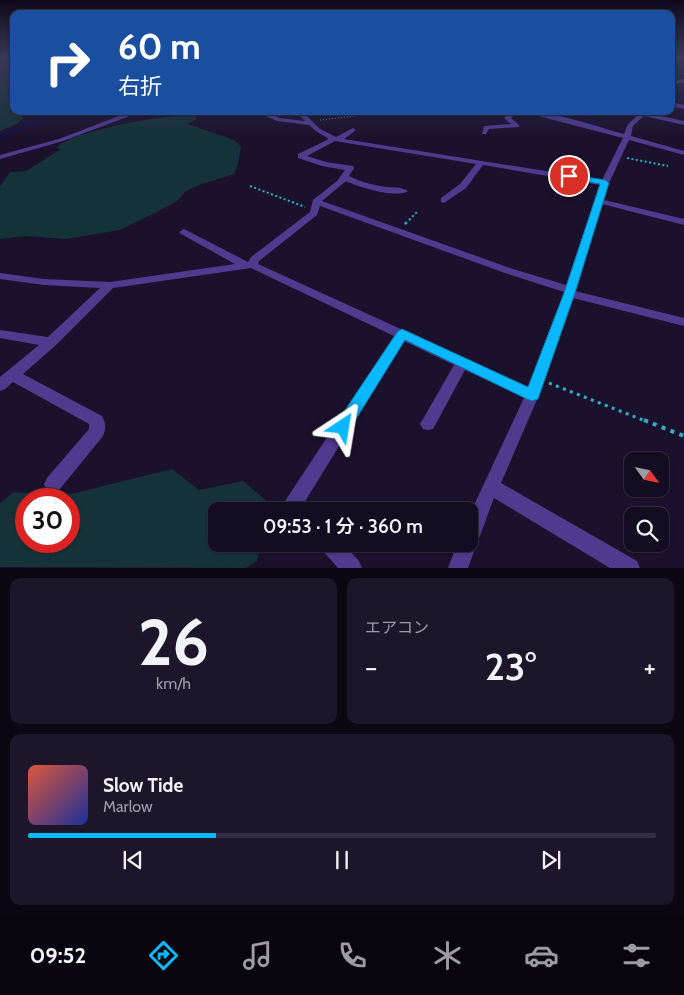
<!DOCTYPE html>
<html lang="ja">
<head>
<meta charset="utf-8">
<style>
	:root { --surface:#140d22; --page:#1d162a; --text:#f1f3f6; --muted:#9d9ca5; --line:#332d40; --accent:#0ab8ff }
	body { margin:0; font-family:Cabin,"Noto Sans JP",sans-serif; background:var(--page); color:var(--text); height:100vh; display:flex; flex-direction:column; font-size:19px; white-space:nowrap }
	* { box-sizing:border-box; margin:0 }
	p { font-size:16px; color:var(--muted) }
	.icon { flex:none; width:28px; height:28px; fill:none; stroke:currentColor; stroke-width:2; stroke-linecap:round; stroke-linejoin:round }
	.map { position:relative; height:568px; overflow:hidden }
	.drawer { display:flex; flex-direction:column; gap:10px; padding:10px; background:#0b0713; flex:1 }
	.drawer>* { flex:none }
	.banner { position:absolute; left:10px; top:10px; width:665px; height:105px; border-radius:10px; box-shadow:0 1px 4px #0004,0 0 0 1px var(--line); background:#1a4fa0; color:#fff; overflow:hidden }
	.needle { width:32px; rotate:123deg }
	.fabs { position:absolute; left:624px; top:452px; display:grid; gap:10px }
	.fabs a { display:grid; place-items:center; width:45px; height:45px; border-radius:10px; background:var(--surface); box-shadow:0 1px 4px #0004,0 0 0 1px var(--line); font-size:25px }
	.speed { position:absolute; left:15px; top:488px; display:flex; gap:10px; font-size:25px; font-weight:700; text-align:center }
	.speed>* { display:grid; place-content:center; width:65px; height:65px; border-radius:50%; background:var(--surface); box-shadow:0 1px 4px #0004,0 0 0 1px var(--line); line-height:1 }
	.speed .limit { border:8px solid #d22; background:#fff; color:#111 }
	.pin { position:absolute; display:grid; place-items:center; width:42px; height:42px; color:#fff; margin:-21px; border:2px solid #fff; border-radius:50%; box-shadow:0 1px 5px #0007 }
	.me { position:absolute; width:55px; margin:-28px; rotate:33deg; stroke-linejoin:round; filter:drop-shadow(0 0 4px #0008) }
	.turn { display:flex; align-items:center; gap:18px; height:105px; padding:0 25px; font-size:22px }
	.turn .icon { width:65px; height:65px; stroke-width:2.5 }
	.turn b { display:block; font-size:35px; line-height:42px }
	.big { font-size:38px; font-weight:600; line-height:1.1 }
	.drawer .tile { flex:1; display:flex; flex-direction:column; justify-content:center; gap:8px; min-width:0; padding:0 18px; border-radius:10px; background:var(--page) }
	.drawer .dial { align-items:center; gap:0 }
	.dial b { font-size:65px; line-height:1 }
	.song { display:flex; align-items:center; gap:15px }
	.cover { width:60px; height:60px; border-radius:8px; background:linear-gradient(135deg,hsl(10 70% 55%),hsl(230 70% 35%)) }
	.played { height:5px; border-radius:2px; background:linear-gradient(90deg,var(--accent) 30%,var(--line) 30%) }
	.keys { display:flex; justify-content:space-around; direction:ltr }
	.heat { display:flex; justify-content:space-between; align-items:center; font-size:28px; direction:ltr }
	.drawer .tiles { flex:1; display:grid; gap:10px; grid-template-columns:1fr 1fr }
	.tile:last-child { grid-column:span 2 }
	.trip { position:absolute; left:208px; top:502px; width:270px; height:50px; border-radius:10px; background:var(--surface); box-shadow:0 1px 4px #0004,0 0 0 1px var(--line); font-weight:600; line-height:50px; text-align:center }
	.menu { display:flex; height:80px; justify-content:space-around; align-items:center; background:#08050e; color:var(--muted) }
	.menu .icon { width:35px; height:35px }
	.menu .current { color:var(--accent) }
	.menu b { font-size:22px; color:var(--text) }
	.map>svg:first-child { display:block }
	.green { fill:#143238; fill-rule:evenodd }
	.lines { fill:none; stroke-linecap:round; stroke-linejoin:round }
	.stream { stroke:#0a164e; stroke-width:2 }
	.path-far4 { stroke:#2eafc3; stroke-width:1; stroke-dasharray:1 2; stroke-linecap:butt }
	.path-far3 { stroke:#2eafc3; stroke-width:2; stroke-dasharray:2 2.5; stroke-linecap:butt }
	.path-far2 { stroke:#2eafc3; stroke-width:2.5; stroke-dasharray:2.5 4; stroke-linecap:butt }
	.path-far1 { stroke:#2eafc3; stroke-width:3; stroke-dasharray:3 4.5; stroke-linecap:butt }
	.path { stroke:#2eafc3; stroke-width:4; stroke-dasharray:4 5.5; stroke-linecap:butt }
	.minor { fill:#4e3b8d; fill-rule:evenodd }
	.route { fill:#0ab8ff; stroke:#0678a6 }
</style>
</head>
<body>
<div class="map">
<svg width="684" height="568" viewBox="0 0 684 568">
	<rect width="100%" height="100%" fill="#1b112d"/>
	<!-- green -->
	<g class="green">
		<polygon points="0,58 14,58 14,111 26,111 21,115 23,118 17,124 0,131"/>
		<path d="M190 115 196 116V119L188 124 234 140 241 146 238 164 234 174 199 185 185 192 177 201 159 211 120 230 66 239 25 236 0 239V186L10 172 26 171 61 149 56 148C67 138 80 135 95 131 126 122 157 117 190 115Z"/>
		<path d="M172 469 199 490 243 481 268 502 266 511H216V544H260L257 561 246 568 0 567V503L14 492 63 496ZM26 499H69V541H26Z"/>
	</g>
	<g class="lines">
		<!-- stream -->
		<g class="stream">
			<polyline points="591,111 591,121 597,128"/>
			<polyline points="0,137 57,111"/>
		</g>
		<!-- path-far4 -->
		<polyline class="path-far4" points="320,120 396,111"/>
		<!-- path-far3 -->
		<g class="path-far3">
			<polyline points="627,158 668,166"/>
			<polyline points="250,186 305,207"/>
			<polyline points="409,220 418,211"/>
		</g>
		<!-- path-far2 -->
		<polyline class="path-far2" points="405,224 410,219"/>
		<!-- path-far1 -->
		<polyline class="path-far1" points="549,383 648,422"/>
		<!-- path -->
		<polyline class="path" points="644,420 684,436"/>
		<!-- minor -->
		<g class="minor">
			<polygon points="684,79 684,82 671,85 671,82"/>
			<polygon points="671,102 684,105 684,109 671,106"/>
			<polygon points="132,111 233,111 230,113 132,115 63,141 0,159 0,155 59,139"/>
			<path d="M254 111H263L280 118 305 121 295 111H302L320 129 336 137 353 128 355 129V131L344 139 602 180 623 138 519 111C555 111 590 125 624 134L628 124 639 114 629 111H649L648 113 684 121V125L644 116 633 126 631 136 684 151V155L629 140 609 183 604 200 684 219V225L602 204 575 291 684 318V326L573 298 539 395 501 483 637 561 640 568H610L494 498 468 568H448L457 544H469V516L524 398 465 370 433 429 428 430 423 429 420 424 423 419 454 365 404 341 304 503 308 511H288L284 504 287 498 394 336 251 268 113 288 56 345 23 374 102 416C106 423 106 429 103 436L59 490 53 492 47 490 44 484 47 478 89 429V424L13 382 5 389 0 391V377L39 345 0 338V330L48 337 100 288 44 285 0 279V273L44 279 110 282 235 264 181 234 179 232 184 229 248 262 251 257 310 212 313 200 337 181 345 170 322 166 298 158V154L329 139 316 131 309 125 277 121ZM335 141 476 164 460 184 441 198V202L444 203 466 188 483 165 600 185 566 285 513 269 322 201 346 181C358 187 397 199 408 191 401 186 389 188 380 186 369 184 359 181 349 176L354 168 353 166 326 162 307 156ZM320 206 505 273 564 292 528 387 258 264 259 261 317 215Z"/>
			<polygon points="511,111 518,111 511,118 519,125 519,127 489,129 486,134 482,134 484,126 511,124 504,118"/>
			<polygon points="320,544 343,544 359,561 362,568 338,568 323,551"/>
		</g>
	</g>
	<!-- sky -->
	<linearGradient id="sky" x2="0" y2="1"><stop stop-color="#0f0919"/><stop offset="0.42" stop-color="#393857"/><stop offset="1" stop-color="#393857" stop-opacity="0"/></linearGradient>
	<rect width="684" height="137" fill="url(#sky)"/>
	<!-- route -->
	<polygon class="route" points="569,174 605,180 609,183 575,293 538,399 532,401 527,399 405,340 348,432 343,433 337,432 335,427 337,422 398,331 402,329 528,387 564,293 600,184 566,178 566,175"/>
</svg>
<div class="fabs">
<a><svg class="needle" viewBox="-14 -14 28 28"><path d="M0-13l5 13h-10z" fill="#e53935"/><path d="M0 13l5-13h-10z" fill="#9d9ca5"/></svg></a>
<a><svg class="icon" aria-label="search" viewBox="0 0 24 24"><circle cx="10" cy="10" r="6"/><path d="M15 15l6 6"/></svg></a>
</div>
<div class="speed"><div class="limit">30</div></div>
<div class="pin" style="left:569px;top:176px;background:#d93025"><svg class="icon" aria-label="arrive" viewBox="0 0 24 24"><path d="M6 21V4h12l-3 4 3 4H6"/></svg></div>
<svg class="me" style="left:343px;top:427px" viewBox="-20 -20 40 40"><path d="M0-17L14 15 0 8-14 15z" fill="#0ab8ff" stroke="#fff" stroke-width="4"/></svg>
<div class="trip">09:53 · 1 分 · 360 m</div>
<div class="banner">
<div class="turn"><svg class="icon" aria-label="right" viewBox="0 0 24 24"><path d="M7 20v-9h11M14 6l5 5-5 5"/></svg><div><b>60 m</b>右折</div></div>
</div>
</div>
<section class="drawer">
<div class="tiles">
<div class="tile dial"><b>26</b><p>km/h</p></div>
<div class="tile"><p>エアコン</p>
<div class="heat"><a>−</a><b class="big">23°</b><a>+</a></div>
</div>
<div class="tile">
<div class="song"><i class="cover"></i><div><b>Slow Tide</b><p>Marlow</p></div></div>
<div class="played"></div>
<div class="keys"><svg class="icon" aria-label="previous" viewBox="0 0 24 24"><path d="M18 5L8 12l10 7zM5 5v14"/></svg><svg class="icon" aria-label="pause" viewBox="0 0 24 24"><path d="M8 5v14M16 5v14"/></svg><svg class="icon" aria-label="next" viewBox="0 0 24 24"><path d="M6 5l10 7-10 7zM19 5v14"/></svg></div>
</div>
</div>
</section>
<nav class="menu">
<b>09:52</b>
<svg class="icon current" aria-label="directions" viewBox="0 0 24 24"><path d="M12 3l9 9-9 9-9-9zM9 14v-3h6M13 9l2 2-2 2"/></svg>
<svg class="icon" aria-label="music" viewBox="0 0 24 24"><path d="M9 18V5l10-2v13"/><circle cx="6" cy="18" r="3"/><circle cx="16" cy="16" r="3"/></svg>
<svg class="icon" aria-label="phone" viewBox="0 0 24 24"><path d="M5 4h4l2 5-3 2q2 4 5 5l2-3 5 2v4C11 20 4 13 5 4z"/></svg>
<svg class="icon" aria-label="climate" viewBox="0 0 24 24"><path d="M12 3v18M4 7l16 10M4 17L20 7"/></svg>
<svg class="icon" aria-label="car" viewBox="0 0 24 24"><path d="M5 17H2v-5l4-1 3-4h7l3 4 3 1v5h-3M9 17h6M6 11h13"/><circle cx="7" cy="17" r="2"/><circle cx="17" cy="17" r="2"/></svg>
<svg class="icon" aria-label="filters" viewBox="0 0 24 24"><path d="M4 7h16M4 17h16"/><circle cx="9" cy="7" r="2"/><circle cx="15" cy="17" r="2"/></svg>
</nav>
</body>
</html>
